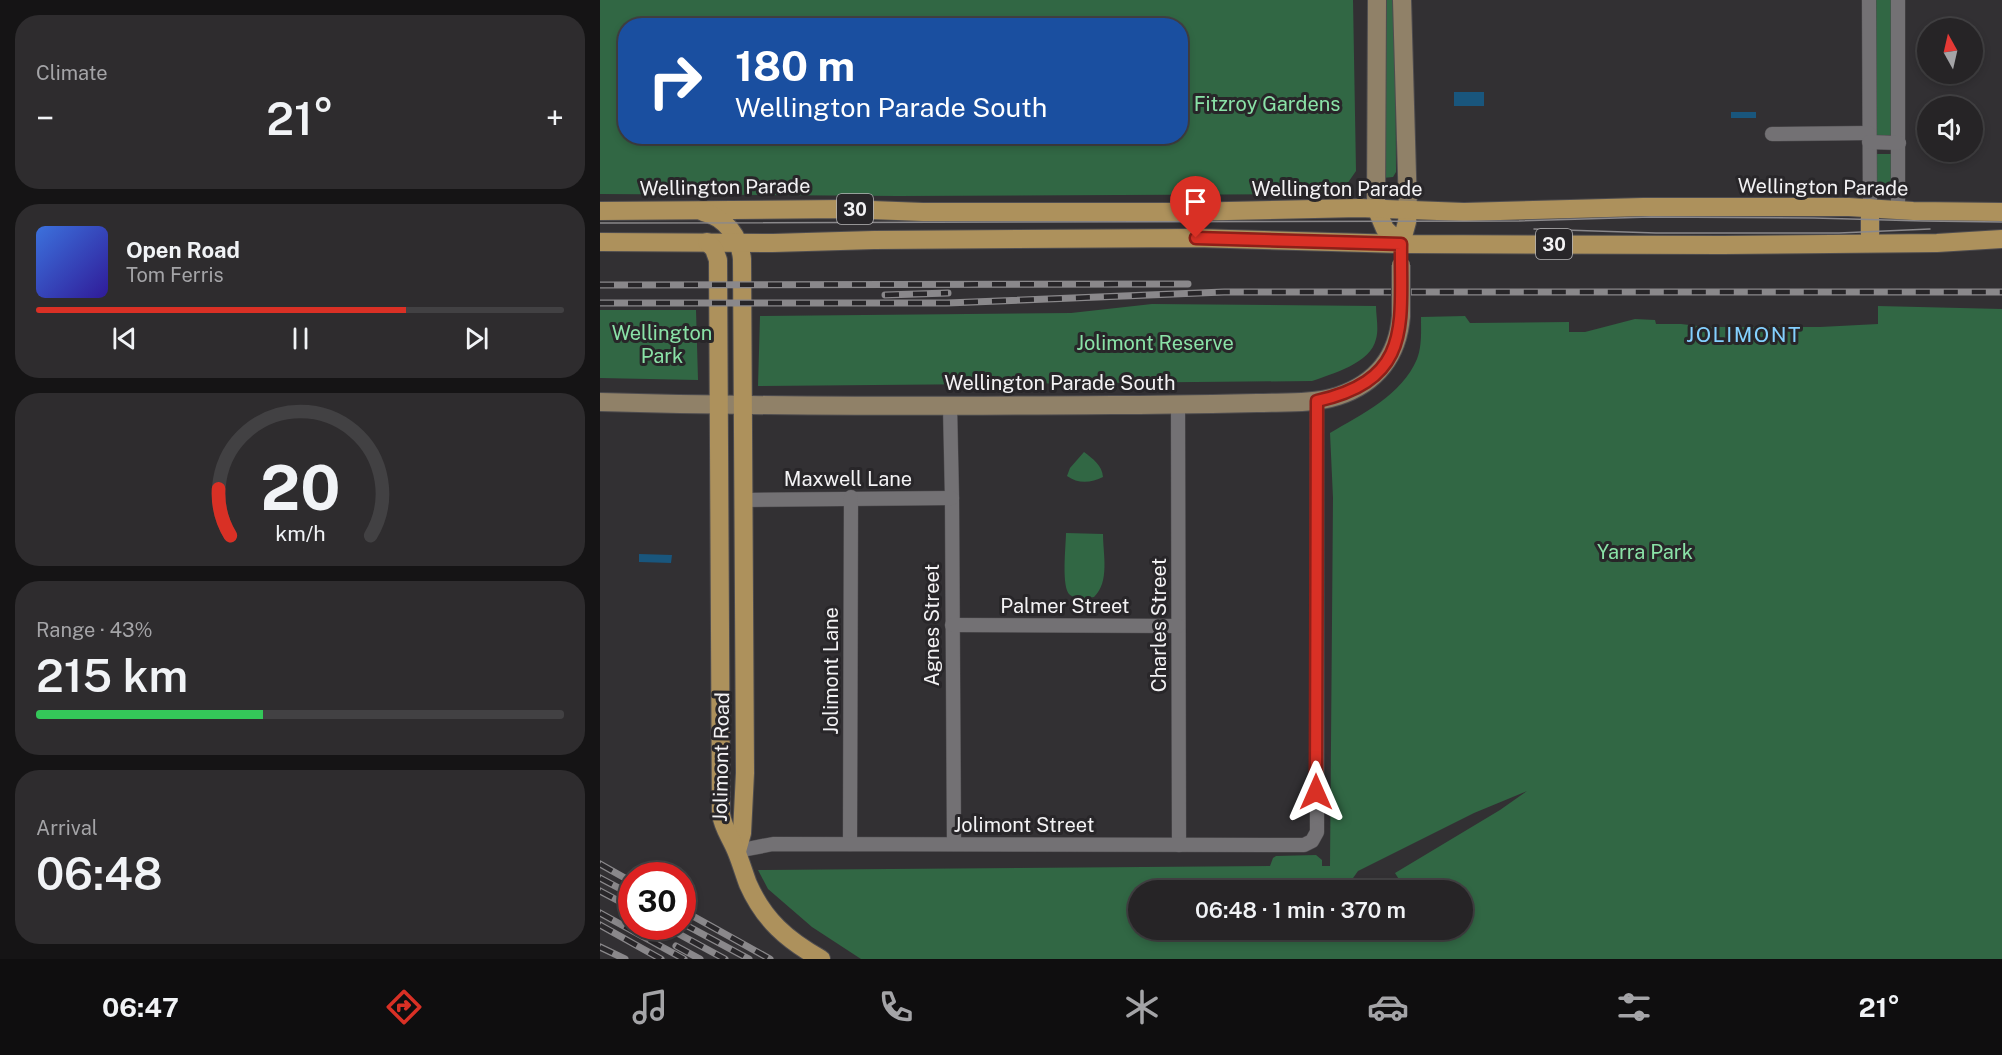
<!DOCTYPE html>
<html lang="en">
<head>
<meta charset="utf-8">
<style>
	:root { --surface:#262426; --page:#2e2c2e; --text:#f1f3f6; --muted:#a4a4a7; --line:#424143; --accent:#d93025 }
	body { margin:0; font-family:"Public Sans",sans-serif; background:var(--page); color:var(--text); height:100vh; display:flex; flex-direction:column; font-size:22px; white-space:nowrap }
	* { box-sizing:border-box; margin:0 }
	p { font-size:20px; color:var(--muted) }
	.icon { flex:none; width:33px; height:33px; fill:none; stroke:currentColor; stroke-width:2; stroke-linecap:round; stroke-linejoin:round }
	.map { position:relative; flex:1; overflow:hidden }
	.sheet { display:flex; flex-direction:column; gap:15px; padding:15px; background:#151415; width:600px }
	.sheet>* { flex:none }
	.banner { position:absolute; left:18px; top:18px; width:570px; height:126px; border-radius:24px; box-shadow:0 3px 9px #0003,0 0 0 2px var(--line); background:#1a4fa0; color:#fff; overflow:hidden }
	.needle { width:39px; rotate:352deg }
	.buttons { position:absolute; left:1317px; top:18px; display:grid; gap:12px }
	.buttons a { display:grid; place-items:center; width:66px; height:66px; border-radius:50%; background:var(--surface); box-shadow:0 3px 9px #0003,0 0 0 2px var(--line); font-size:30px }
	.speed { position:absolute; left:18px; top:862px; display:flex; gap:12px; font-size:30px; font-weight:700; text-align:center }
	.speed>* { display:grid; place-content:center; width:78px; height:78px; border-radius:50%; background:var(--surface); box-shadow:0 3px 9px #0003,0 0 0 2px var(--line); line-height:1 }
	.speed .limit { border:9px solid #d22; background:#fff; color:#111 }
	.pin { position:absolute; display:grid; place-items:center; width:51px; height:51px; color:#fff; margin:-62px -26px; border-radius:50% 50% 50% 0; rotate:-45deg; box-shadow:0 0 6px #0007 }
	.pin .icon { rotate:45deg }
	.me { position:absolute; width:66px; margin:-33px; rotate:0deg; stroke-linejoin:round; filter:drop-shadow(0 0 4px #0008) }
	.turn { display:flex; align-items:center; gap:21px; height:126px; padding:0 18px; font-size:27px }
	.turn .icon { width:78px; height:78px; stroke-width:2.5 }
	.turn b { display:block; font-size:42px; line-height:51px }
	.big { font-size:45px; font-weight:600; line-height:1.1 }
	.sheet .tile { flex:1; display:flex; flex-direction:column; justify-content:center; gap:9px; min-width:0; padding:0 21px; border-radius:24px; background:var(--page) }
	.sheet .dial { align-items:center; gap:0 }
	.dial svg { height:156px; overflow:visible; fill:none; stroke:var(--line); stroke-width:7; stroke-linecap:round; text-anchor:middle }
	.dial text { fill:var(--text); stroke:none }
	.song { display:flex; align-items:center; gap:18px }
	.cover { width:72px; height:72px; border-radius:9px; background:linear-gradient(135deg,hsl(220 70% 55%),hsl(250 70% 35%)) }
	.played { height:6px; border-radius:3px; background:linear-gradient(90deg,var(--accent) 70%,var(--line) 70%) }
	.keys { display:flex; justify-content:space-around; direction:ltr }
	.heat { display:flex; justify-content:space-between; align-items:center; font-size:33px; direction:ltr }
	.charge { height:9px; border-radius:4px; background:linear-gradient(90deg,#34c759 43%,var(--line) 0) }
	.trip { position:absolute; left:528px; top:880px; width:345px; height:60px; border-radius:30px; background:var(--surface); box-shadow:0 3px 9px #0003,0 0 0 2px var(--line); font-weight:600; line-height:60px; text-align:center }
	.menu { display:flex; height:96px; justify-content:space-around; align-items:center; background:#0f0e0f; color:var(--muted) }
	.menu .icon { width:42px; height:42px }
	.menu .active { color:var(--accent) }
	.menu b { font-size:27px; color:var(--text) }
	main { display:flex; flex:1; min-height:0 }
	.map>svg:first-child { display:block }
	.green { fill:#316744; fill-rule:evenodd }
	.water { fill:#19567d }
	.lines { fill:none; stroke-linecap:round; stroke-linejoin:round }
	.street-casing { stroke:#4e4c4f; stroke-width:15 }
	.secondary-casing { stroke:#4e4c4f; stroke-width:20 }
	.primary-casing { stroke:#4e4c4f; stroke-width:20 }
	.street { stroke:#737174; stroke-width:14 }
	.secondary { stroke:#908168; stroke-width:18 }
	.primary { stroke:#ad915c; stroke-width:18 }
	.tram { stroke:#8a888b; stroke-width:1.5 }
	.rail-casing { stroke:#8a888b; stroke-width:7 }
	.rail { stroke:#282629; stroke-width:4.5; stroke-dasharray:14; stroke-linecap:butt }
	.secondary-bridge-casing { stroke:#4e4c4f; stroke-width:20; stroke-linecap:butt }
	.secondary-bridge { stroke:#908168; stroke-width:18 }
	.route-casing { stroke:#8d1f18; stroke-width:15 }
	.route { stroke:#d93025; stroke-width:10 }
	.labels { text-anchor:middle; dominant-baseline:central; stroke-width:6; stroke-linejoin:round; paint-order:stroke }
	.shield { fill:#282629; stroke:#b6b5b7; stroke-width:1.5 }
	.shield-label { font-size:18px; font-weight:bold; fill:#f3f2f4 }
	.park-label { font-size:20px; fill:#8ae2a7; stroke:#282629 }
	.street-label { font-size:20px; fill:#f3f2f4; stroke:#282629 }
	.neighbourhood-label { font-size:21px; letter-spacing:1.5px; fill:#84d0ff; stroke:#282629 }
</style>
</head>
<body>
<main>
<section class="sheet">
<div class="tile"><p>Climate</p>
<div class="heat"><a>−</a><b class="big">21°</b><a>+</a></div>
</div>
<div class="tile">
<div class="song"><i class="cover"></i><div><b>Open Road</b><p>Tom Ferris</p></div></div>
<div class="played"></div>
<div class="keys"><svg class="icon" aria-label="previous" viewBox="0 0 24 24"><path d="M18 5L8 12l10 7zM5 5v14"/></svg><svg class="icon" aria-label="pause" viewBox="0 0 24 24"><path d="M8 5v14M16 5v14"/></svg><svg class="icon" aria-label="next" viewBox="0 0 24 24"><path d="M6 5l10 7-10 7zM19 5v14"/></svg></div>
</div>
<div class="tile dial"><svg viewBox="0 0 100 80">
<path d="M14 69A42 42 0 1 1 86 69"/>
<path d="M14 69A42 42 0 0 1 8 45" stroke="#d93025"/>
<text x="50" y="56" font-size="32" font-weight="700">20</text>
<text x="50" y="72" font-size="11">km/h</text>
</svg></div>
<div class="tile"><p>Range · 43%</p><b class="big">215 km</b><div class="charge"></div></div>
<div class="tile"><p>Arrival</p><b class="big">06:48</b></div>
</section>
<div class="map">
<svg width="1402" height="959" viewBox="0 0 1402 959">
	<rect width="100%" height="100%" fill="#323033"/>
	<!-- green -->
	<g class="green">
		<path d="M0 0H753L756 171 747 184 733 194 298 196 0 194ZM26 26H580V136H26Z"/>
		<polygon points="780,0 795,0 796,172 793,177 783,178"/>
		<polygon points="1275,0 1291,0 1292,135 1276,135"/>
		<rect x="1277" y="154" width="14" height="38"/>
		<path d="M552 304 776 306C776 316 779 329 776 339 771 363 732 374 712 381L158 386 160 316 471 313Z"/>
		<path d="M1278 306 1402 309V959H261L212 927 168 889 158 870 670 866 673 858 676 856 716 855 722 860V866H730L733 498 730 433C762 414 802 395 817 359 822 346 821 331 821 317L865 316 870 323 969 322V332H985L1035 319 1055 320 1056 324H1081L1106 327H1220L1278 324ZM927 791 900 810 795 873 800 881 792 888H746L758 871 874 813ZM538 891H862V930H538Z"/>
		<polygon points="0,310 96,310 98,380 0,378"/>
		<path d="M484 452C493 459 502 465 503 477 491 483 478 484 467 476L470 468Z"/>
		<path d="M466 533 503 534C503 554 510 582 494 597 486 598 477 600 470 595 461 588 466 545 466 533Z"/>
	</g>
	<!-- water -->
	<g class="water">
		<rect x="854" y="92" width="30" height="14"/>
		<rect x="1131" y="112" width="25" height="6"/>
		<polygon points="39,554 72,555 71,563 39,562"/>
	</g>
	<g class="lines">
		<defs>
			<g id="street">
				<polyline points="1269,0 1270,208"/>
				<polyline points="1298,0 1298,210"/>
				<polyline points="1172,134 1269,133"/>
				<polyline points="1269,142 1299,143"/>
				<polyline points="578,405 579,845"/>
				<polyline points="350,406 352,498 354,844"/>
				<polyline points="144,500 352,498"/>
				<polyline points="352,625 578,626"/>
				<polyline points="250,844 251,497"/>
				<polyline points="137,851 173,844 704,845 712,841 717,832 717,401"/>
			</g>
			<g id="secondary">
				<polyline points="802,0 808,210"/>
				<polyline points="776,208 777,0"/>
				<path d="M0 402C171 407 341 406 512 405 561 405 609 404 657 403 684 402 713 404 738 396 777 383 798 355 801 316"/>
			</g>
			<g id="primary">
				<polyline points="776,208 785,229 801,244 807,222 808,210"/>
				<polyline points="1270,208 1270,243"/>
				<polyline points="0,211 245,209 323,212 584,212 759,208 864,212 1043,207 1249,207 1313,211 1402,212"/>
				<path d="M103 212C125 217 140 237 142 259L145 773 142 833 137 851"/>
				<polyline points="0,242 173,243 274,240 596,238 801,244 1123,245 1337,243 1402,239"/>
				<path d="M107 242 114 249 118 260 121 814C123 829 132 839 137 853 141 863 144 873 148 884 164 920 187 940 221 959"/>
			</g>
		</defs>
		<!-- street casing -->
		<use href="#street" class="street-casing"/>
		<!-- secondary casing -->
		<use href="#secondary" class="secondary-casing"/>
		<!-- primary casing -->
		<use href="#primary" class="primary-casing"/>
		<!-- street -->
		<use href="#street" class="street"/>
		<!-- secondary -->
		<use href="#secondary" class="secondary"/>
		<!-- primary -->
		<use href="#primary" class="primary"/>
		<!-- tram -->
		<g class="tram">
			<polyline points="0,223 919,221 1051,217 1214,218 1323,221 1402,222"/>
			<polyline points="934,229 1056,233 1239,233 1330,229"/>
		</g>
		<defs>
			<g id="rail">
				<polyline points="0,285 588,284"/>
				<polyline points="285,295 348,293"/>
				<polyline points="0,303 347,303 624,292 1402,292"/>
				<polyline points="0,864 32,882"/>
				<polyline points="0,878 32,895"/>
				<polyline points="0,891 32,908"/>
				<polyline points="82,910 170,959"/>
				<polyline points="0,913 84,959"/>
				<polyline points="82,923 149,959"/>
				<polyline points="0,925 61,959"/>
				<polyline points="66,927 125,959"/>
				<polyline points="76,946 100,959"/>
				<polyline points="0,947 25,959"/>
			</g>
		</defs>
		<!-- rail casing -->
		<use href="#rail" class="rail-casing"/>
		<!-- rail -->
		<use href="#rail" class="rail"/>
		<defs>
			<polyline id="secondary-bridge" points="801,265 801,316"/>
		</defs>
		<!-- secondary-bridge casing -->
		<use href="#secondary-bridge" class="secondary-bridge-casing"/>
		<!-- secondary-bridge -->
		<use href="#secondary-bridge" class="secondary-bridge"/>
	</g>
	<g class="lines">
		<defs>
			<path id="route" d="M596 238 801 244C800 324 814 379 717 401L716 792"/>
		</defs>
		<!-- route casing -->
		<use href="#route" class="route-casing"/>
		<!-- route -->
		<use href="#route" class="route"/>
	</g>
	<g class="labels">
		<!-- shield labels -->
		<g class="shield">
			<rect x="237" y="194" width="36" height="30" rx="4.5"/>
			<rect x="936" y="229" width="36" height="30" rx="4.5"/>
		</g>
		<g class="shield-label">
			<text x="255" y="209">30</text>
			<text x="954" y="244">30</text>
		</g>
		<!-- park labels -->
		<g class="park-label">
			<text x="667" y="104">Fitzroy Gardens</text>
			<text x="62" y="333">Wellington<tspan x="62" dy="23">Park</tspan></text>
			<text x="555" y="343">Jolimont Reserve</text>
			<text x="1045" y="552">Yarra Park</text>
		</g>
		<!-- street labels -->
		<g class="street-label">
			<text transform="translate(125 187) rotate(-1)">Wellington Parade</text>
			<text transform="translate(1223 187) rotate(1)">Wellington Parade</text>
			<text x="737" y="189">Wellington Parade</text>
			<text x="460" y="383">Wellington Parade South</text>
			<text x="248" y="479">Maxwell Lane</text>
			<text x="465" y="606">Palmer Street</text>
			<text transform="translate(332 625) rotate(-90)">Agnes Street</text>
			<text transform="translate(559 625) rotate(-90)">Charles Street</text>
			<text transform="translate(231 671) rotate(-90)">Jolimont Lane</text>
			<text transform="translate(121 757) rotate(-89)">Jolimont Road</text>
			<text x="424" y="825">Jolimont Street</text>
		</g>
		<!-- neighbourhood labels -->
		<g class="neighbourhood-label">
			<text x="1144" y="334">JOLIMONT</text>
		</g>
	</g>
</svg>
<div class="buttons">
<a><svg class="needle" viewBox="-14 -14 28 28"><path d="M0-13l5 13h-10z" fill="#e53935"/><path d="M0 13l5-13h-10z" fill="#a4a4a7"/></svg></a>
<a><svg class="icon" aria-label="sound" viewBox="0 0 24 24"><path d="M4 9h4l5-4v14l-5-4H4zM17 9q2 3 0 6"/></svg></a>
</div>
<div class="speed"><div class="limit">30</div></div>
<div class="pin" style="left:596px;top:238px;background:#d93025"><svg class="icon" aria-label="arrive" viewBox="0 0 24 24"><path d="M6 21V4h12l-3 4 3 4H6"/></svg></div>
<svg class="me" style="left:716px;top:792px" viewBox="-20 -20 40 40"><path d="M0-17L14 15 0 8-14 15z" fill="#d93025" stroke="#fff" stroke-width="4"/></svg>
<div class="trip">06:48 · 1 min · 370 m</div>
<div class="banner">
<div class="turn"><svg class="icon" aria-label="right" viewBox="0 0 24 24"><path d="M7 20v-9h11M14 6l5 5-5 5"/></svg><div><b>180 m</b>Wellington Parade South</div></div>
</div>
</div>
</main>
<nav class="menu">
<b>06:47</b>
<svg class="icon active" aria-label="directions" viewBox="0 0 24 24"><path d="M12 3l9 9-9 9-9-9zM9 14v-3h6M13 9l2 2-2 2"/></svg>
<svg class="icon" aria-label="music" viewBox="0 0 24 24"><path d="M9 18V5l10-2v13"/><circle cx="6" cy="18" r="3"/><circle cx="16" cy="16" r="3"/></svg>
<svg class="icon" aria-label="phone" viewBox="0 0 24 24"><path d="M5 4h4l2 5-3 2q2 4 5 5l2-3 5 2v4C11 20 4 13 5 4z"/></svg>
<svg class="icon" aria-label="climate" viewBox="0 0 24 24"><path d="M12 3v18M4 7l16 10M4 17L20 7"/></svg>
<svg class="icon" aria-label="car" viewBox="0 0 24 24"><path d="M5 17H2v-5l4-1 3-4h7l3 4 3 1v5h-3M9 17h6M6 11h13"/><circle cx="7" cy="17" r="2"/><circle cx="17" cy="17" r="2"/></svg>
<svg class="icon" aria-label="filters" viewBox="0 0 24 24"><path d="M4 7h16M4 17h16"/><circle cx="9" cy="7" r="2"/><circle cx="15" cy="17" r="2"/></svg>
<b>21°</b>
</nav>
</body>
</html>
